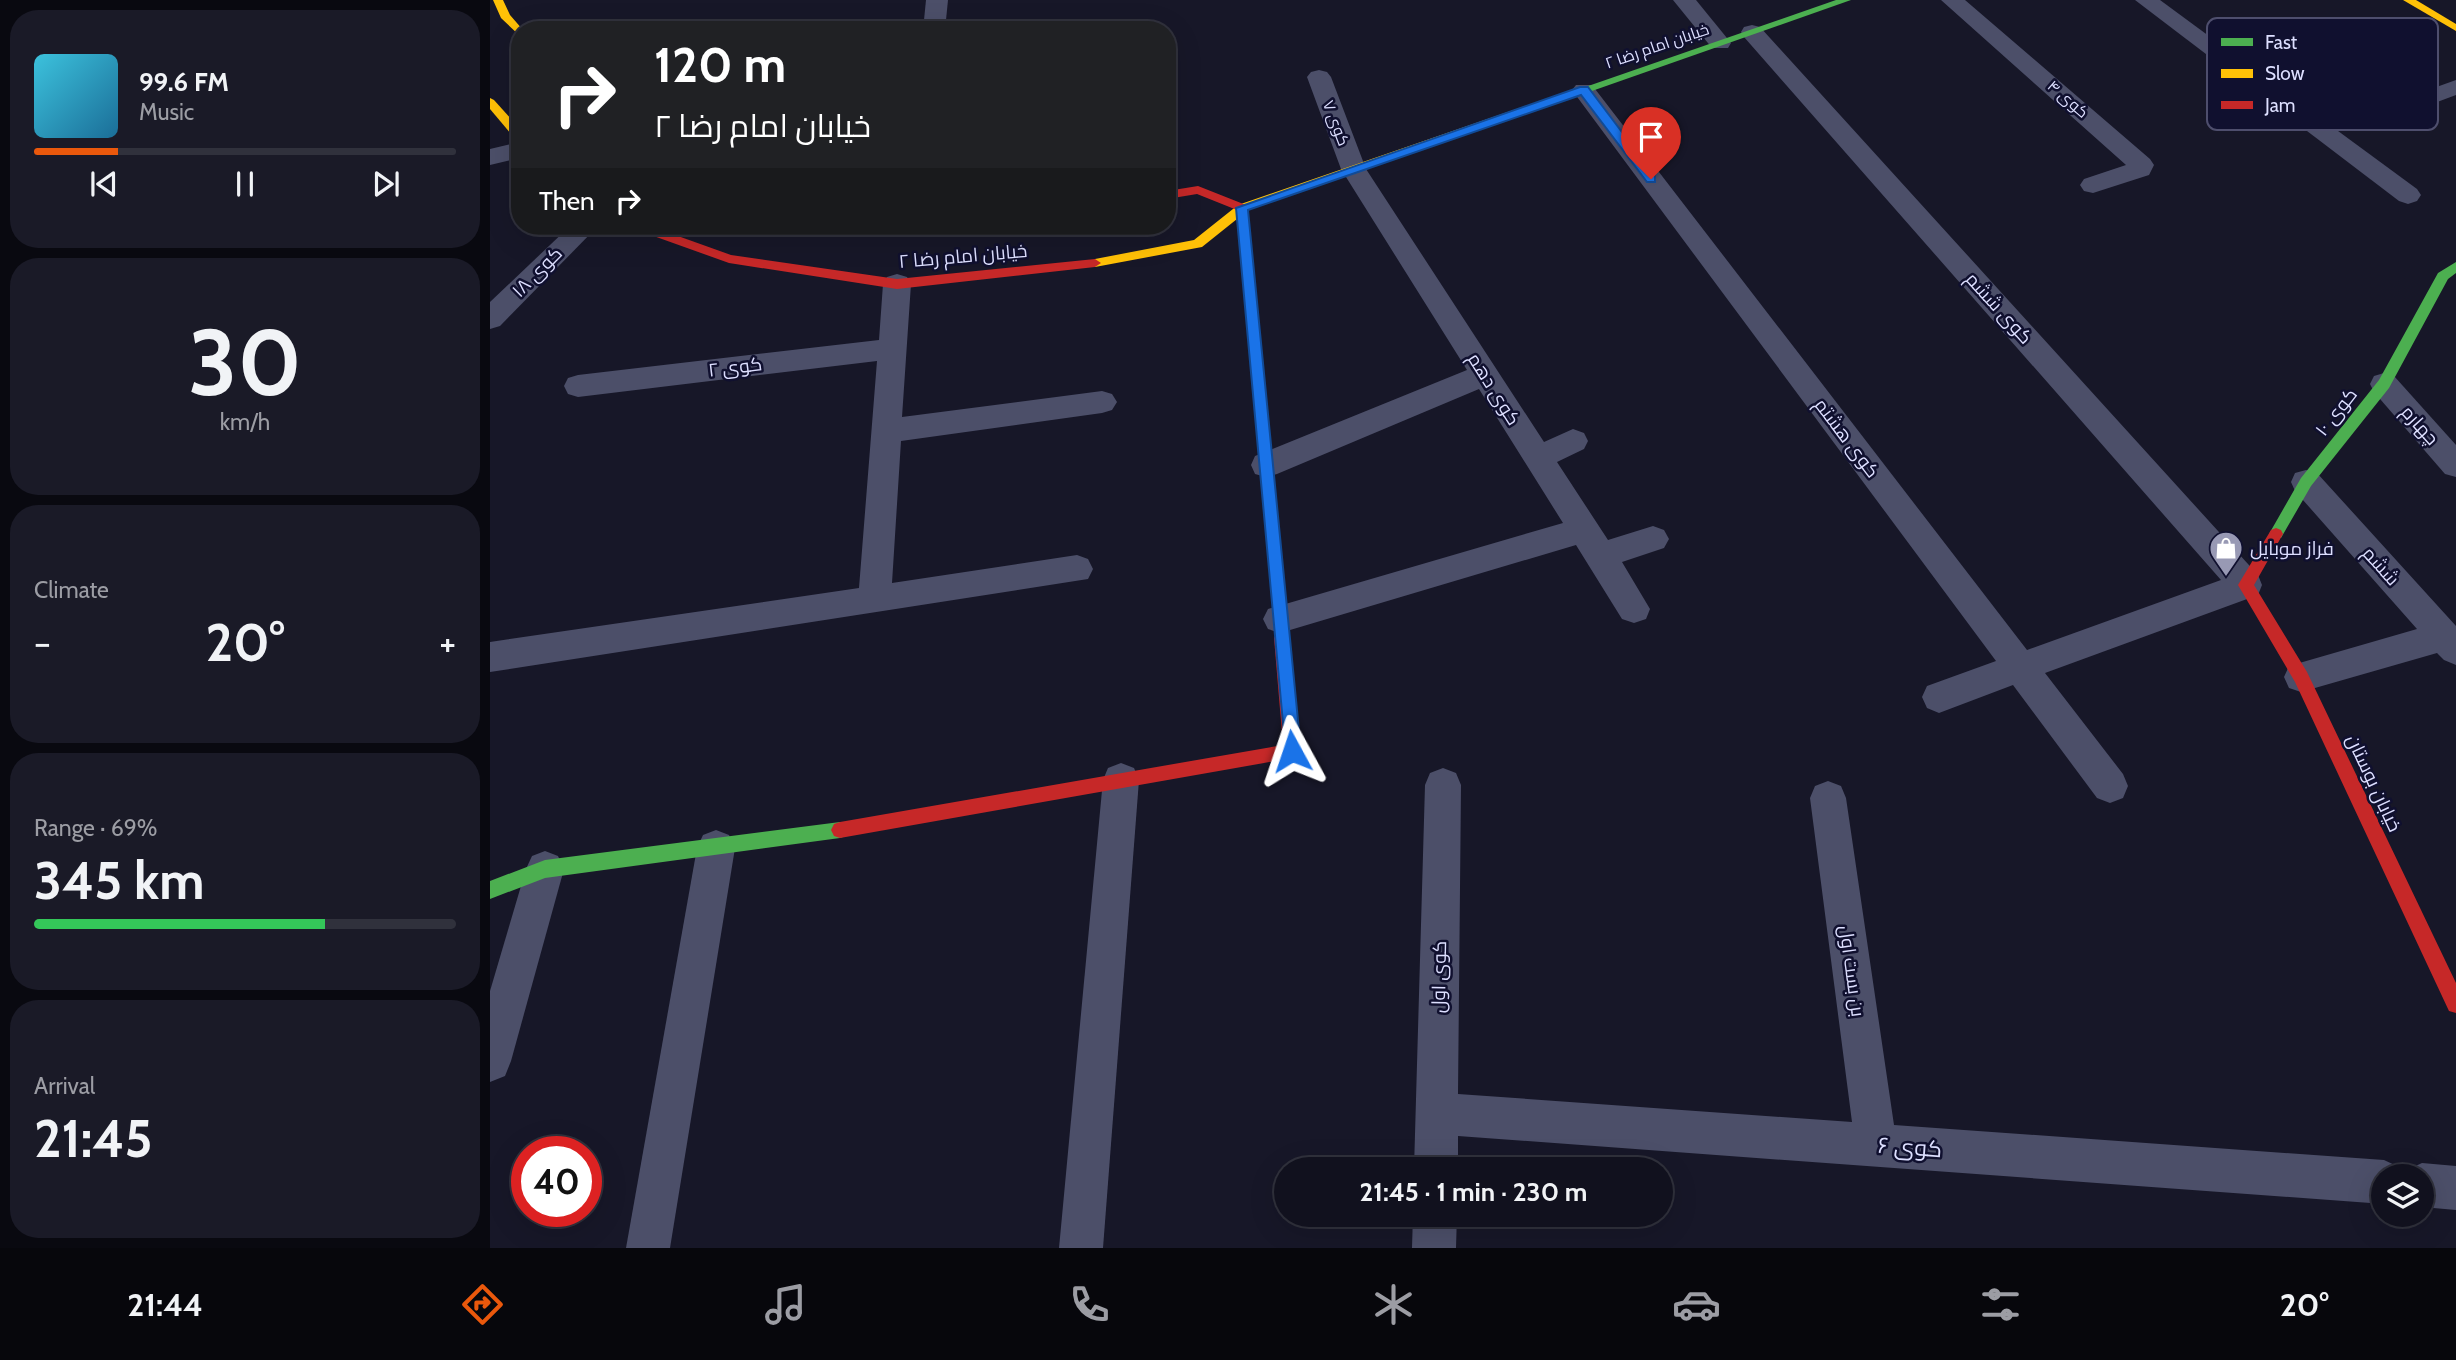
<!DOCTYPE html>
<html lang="en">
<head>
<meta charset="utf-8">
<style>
	:root { --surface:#11111e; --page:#1a1a27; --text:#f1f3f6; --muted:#9c9da4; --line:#30313c; --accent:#ea580c }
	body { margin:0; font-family:Cabin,Cairo,sans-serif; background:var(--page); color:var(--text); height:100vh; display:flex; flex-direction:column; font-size:26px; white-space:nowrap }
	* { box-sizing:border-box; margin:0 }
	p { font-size:23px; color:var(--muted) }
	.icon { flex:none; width:38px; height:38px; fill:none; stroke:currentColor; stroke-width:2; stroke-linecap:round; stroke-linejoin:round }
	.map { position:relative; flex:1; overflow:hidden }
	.side { display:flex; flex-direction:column; gap:10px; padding:10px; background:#090910; width:490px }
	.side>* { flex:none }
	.banner { position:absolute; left:21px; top:21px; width:665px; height:214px; border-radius:28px; box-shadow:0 7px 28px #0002,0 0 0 2px var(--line); background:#202124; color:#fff; overflow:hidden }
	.controls { position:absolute; left:1881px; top:1164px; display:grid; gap:14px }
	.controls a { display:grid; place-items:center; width:63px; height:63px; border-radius:50%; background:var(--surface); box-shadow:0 7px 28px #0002,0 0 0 2px var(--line); font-size:35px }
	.speed { position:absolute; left:21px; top:1136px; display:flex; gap:14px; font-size:35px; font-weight:700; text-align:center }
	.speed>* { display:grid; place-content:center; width:91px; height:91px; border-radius:50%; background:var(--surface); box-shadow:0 7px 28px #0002,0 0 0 2px var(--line); line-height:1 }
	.speed .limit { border:10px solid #d22; background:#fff; color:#111 }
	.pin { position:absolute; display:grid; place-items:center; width:60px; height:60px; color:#fff; margin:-72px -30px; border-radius:50% 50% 50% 0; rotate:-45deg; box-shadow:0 0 7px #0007 }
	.pin .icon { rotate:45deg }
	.me { position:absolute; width:77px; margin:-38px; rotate:355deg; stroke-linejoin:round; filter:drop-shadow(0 0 5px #0008) }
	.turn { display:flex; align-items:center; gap:24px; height:147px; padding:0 28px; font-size:32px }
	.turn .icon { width:91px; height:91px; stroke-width:2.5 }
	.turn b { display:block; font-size:49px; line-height:60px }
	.then { display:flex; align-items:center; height:66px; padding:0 28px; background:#0003; gap:14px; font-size:26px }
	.big { font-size:52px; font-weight:700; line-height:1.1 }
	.side .card { flex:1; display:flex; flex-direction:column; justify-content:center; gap:10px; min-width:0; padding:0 24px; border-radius:28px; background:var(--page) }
	.side .dial { align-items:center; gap:0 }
	.dial b { font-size:91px; line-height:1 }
	.song { display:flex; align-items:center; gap:21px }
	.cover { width:84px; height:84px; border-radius:10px; background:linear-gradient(135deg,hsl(190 70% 55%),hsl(200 70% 35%)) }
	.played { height:7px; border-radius:4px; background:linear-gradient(90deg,var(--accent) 20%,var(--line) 20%) }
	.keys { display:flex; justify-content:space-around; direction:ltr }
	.heat { display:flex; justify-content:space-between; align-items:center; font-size:38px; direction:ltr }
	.charge { height:10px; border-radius:5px; background:linear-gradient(90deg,#34c759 69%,var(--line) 0) }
	.trip { position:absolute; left:784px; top:1157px; width:399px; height:70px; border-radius:35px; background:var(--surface); box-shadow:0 7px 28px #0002,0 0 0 2px var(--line); font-weight:700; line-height:70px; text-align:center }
	.dock { display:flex; height:112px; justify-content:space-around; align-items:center; background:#07070c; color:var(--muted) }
	.dock .icon { width:49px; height:49px }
	.dock .current { color:var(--accent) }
	.dock b { font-size:32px; color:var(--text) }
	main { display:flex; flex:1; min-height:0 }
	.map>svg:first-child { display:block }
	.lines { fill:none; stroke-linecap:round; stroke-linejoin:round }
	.street { fill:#4c4f69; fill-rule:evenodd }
	.fast { fill:#4caf50; fill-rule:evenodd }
	.slow { fill:#ffc107; fill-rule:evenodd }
	.jam { fill:#c62828; fill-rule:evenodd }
	.route { fill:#1a73e8; stroke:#114b97; stroke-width:2 }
	.labels { text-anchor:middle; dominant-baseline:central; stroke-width:5; stroke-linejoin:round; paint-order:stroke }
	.far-street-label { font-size:16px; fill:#dddfff; stroke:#10102f }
	.street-label { font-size:19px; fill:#dddfff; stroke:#10102f }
	.poi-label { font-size:19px; fill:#dddfff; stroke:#10102f; text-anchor:start }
	.near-street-label { font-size:23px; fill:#dddfff; stroke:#10102f }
	.key { fill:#10102f; stroke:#4e4e6d; stroke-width:2 }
	.key-label { font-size:19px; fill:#dddfff }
</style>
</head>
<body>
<main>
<section class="side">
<div class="card">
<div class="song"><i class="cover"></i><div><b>99.6 FM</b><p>Music</p></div></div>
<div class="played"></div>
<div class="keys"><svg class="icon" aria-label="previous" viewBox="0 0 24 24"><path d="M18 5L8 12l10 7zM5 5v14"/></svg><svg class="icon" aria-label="pause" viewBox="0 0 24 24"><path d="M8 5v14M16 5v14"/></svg><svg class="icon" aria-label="next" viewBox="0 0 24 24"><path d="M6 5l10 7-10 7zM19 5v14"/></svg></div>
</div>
<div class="card dial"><b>30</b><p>km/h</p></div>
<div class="card"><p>Climate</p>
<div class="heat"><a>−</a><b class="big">20°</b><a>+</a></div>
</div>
<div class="card"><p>Range · 69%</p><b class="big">345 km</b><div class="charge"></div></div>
<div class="card"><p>Arrival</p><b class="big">21:45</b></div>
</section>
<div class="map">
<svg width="1966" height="1248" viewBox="0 0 1966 1248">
	<rect width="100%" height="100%" fill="#171728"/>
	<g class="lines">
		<!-- street -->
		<g class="street">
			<polygon points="436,0 458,0 455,30 433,30"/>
			<polygon points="1183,0 1206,0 1241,43 1238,48 1222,48"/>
			<polygon points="1451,0 1475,0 1660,159 1664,165 1659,175 1603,193 1594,191 1590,185 1594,179 1636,165"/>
			<polygon points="1645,0 1670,0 1927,189 1931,195 1927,201 1918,204 1909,201"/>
			<polygon points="1262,25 1270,27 1768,575 1772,585 1768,595 1555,673 1633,774 1638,786 1633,798 1620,803 1607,798 1523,685 1449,713 1437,708 1432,697 1437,686 1506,661 1082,90 1086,85 1102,85 1537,650 1731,580 1254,37 1251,32 1254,27"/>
			<polygon points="829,70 837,72 841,77 876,169 1054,442 1083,429 1094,433 1098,441 1094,449 1067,462 1118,540 1163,526 1174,530 1179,539 1174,548 1132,562 1160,609 1156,619 1144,623 1132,619 1086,545 790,633 778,629 773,619 778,609 1073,523 989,389 787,474 776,477 765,474 761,465 765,456 977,370 851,169 817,77 821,72"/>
			<polygon points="1966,80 1966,95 1907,117 1899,114 1895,109 1899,104"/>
			<polygon points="30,142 30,158 0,165 0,149"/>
			<polygon points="80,226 108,226 10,326 0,329 0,302"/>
			<polygon points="407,274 417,277 421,284 412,417 612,391 622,394 627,402 622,410 612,413 411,441 402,583 587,555 598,559 603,569 598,579 0,672 0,642 369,588 387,361 88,397 78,394 74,386 78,378 88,375 389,340 393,284 397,277"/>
			<polygon points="1894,373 1904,376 1966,445 1966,477 1955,474 1884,392 1880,384 1884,376"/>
			<polygon points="1816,470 1827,473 1966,626 1966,665 1954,660 1947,653 1811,692 1799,688 1794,677 1799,666 1927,629 1805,491 1801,482 1805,473"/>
			<polygon points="631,763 644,768 649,780 613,1248 569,1248 613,780 618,768"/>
			<polygon points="953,768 966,773 971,785 968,1094 1362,1122 1320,798 1325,786 1338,781 1351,786 1356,798 1404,1125 1894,1160 1909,1167 1913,1176 1894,1176 1894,1204 968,1136 968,1169 924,1169 935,785 940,773"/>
			<polygon points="226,830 239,835 245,848 180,1248 136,1248 207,848 213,835"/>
			<polygon points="55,851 68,856 74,869 21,1061 15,1076 0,1082 0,991 36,869 42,856"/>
			<polygon points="1932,1163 1966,1166 1966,1210 1932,1207 1932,1176 1914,1176 1917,1170"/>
			<polygon points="923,1214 967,1214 966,1248 922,1248"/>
		</g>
		<!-- fast -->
		<g class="fast">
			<polygon points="1346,0 1361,0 1042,112 1034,112 1032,109"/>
			<polygon points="1966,262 1966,273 1958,279 1899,388 1821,486 1791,538 1781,538 1779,534 1811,478 1889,380 1948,273"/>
			<polygon points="350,822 356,824 359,830 356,836 350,838 55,878 0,899 0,881 55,860"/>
		</g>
		<!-- slow -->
		<g class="slow">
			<polygon points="3,0 13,0 20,15 33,30 30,30 30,36 11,18"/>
			<polygon points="1913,0 1926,0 1966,24 1966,31"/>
			<polygon points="0,98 4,100 30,129 30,141 26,140 0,109"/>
			<polygon points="1038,105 1042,106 1042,112 758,210 800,638 798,643 792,645 786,643 747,219 712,247 605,267 599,263 605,259 704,240 748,205"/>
		</g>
		<!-- jam -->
		<g class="jam">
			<polygon points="708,186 756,205 758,208 752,212 707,194 677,199 677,191"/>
			<polygon points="142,226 160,226 241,255 407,279 605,259 611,263 605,267 407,289 239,263 144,229"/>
			<polygon points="1786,528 1791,530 1793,534 1764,585 1817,672 1966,983 1966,1013 1959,1011 1805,682 1748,585 1781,530"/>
			<polygon points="792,631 798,633 800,638 810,751 808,757 350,838 344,836 341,830 344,824 350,822 793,745 784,638 786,633"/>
		</g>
	</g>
	<!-- route -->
	<polygon class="route" points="1090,87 1098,87 1165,176 1165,182 1157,182 1091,95 758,210 811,751 808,756 796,756 746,208"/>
	<!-- icons -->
	<defs>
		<symbol id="shop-pin" viewBox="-11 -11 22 30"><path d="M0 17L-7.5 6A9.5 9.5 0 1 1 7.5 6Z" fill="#9899b4" stroke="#10102f"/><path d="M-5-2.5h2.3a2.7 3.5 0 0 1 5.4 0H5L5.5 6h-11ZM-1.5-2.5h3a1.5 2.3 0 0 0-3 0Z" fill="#fff"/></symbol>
	</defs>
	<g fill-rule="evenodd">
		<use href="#shop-pin" x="1717" y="529" width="38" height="52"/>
	</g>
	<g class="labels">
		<!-- far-street labels -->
		<g class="far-street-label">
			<text transform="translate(1167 46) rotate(-19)">خیابان امام رضا ۲</text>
			<text transform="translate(1578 99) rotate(41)">کوی ۴</text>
			<text transform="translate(846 123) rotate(69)">کوی ۷</text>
		</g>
		<!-- street labels -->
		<g class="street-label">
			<text transform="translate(473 256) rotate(-5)">خیابان امام رضا ۲</text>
			<text transform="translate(47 272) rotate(-45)">کوی ۱۸</text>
			<text transform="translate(1509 308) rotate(48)">کوی ششم</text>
			<text transform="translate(245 367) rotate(-7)">کوی ۲</text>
			<text transform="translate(1004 389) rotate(58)">کوی دهم</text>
			<text transform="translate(1846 412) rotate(-52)">کوی ۱۰</text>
			<text transform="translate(1930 425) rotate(48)">چهارم</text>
			<text transform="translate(1357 438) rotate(53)">کوی هشتم</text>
			<text transform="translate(1891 566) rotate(48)">ششم</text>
			<text transform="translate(1884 783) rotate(65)">خیابان بوستان</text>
			<text transform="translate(1362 971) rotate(82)">بن بست اول</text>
			<text transform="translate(949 977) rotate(-89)">کوی اول</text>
		</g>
		<!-- poi labels -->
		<g class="poi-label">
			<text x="1760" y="548">فراز موبایل</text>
		</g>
		<!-- near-street labels -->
		<g class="near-street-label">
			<text transform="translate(1420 1147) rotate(4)">کوی ۶</text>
		</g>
	</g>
	<!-- legend -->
	<rect x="1717" y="18" width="231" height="112" rx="10" class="key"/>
	<rect x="1731" y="38" width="32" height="8" fill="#4caf50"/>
	<rect x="1731" y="69" width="32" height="9" fill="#ffc107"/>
	<rect x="1731" y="101" width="32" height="8" fill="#c62828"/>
	<g class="key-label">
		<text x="1775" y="49">Fast</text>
		<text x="1775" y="80">Slow</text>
		<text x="1775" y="112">Jam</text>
	</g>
</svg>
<div class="controls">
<a><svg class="icon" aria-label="layers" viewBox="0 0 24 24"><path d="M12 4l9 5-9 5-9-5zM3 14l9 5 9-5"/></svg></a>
</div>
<div class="speed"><div class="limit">40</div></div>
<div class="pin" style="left:1161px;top:179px;background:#d93025"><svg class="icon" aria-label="arrive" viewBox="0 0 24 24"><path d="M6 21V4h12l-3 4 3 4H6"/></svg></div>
<svg class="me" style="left:802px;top:751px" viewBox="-20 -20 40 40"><path d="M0-17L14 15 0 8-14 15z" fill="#1a73e8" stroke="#fff" stroke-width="4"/></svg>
<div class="trip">21:45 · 1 min · 230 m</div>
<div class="banner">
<div class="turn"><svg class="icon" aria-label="right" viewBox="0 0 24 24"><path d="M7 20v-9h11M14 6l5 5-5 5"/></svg><div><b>120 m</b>خیابان امام رضا ۲</div></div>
<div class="then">Then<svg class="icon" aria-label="right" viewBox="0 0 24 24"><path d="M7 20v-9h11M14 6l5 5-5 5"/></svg></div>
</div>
</div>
</main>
<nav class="dock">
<b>21:44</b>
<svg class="icon current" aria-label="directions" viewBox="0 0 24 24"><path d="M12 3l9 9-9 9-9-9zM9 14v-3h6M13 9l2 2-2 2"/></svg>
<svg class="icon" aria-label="music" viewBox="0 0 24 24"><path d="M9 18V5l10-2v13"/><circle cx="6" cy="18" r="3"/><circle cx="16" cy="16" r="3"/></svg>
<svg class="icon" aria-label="phone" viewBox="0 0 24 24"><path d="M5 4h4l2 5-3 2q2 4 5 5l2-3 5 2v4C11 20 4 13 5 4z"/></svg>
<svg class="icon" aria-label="climate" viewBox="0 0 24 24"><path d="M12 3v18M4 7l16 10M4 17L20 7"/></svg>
<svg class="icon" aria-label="car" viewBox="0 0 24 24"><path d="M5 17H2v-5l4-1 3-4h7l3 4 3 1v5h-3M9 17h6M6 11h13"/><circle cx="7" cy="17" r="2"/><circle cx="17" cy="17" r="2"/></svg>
<svg class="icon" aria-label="filters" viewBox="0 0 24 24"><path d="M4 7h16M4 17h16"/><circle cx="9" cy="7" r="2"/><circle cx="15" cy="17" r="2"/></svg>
<b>20°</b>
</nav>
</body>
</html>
